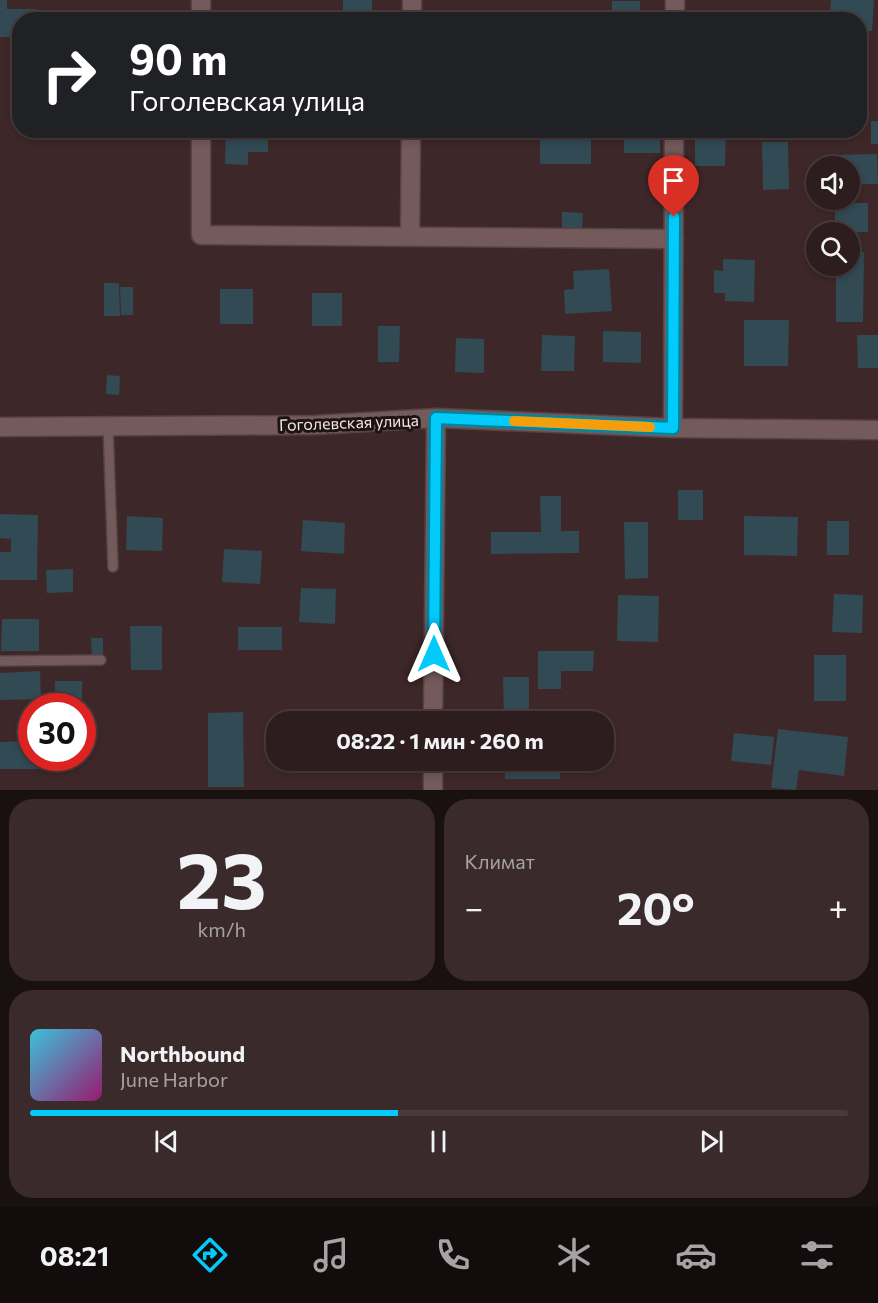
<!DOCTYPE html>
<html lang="ru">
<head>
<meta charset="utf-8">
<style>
	:root { --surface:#2e1d1e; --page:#3a2a2b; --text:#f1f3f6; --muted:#a7a2a4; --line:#493b3c; --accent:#03cbf9 }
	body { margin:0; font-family:Commissioner,sans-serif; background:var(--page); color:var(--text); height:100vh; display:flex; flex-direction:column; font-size:22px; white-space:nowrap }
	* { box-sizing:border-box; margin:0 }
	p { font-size:20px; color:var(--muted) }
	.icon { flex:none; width:33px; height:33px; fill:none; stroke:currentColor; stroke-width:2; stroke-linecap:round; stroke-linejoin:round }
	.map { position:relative; height:790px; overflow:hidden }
	.sheet { display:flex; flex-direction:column; gap:9px; padding:9px; background:#191010; flex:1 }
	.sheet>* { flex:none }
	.banner { position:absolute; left:12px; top:12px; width:855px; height:126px; border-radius:24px; box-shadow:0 3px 9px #0003,0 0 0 2px var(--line); background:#202124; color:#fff; overflow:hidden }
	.buttons { position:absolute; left:806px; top:156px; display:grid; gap:12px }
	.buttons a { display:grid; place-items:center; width:54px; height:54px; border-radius:50%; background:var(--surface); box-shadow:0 3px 9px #0003,0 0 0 2px var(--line); font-size:30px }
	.speed { position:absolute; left:18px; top:693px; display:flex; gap:12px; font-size:30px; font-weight:700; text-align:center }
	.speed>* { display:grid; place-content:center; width:78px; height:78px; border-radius:50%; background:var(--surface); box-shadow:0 3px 9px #0003,0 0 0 2px var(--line); line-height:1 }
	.speed .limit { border:9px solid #d22; background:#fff; color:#111 }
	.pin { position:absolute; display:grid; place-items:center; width:51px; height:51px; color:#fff; margin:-62px -26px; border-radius:50% 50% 50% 0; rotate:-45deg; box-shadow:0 0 6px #0007 }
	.pin .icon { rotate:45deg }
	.me { position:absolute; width:66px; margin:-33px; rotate:0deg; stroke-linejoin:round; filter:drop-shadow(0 0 4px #0008) }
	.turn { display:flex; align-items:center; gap:21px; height:126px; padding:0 18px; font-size:27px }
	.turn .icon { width:78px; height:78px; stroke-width:2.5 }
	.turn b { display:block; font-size:42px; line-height:51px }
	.big { font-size:45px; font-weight:700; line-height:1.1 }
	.sheet .widget { flex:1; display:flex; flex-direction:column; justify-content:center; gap:9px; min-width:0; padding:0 21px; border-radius:24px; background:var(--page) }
	.sheet .dial { align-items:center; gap:0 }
	.dial b { font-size:78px; line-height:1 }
	.song { display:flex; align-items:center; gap:18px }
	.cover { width:72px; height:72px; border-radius:9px; background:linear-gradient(135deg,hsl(190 70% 55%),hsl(320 70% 35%)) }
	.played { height:6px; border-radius:3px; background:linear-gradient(90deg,var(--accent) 45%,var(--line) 45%) }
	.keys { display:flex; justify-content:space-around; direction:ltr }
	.heat { display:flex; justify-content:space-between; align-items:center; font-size:33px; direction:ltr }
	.sheet .tiles { flex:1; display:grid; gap:9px; grid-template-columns:1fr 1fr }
	.widget:last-child { grid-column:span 2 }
	.trip { position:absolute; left:266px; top:711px; width:348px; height:60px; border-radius:24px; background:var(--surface); box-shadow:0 3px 9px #0003,0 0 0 2px var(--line); font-weight:700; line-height:60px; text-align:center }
	.dock { display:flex; height:96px; justify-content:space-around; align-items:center; background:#120c0c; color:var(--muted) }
	.dock .icon { width:42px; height:42px }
	.dock .current { color:var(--accent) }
	.dock b { font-size:27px; color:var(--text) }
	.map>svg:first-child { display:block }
	.building { fill:#314a53 }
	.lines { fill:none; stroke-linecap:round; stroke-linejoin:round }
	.lane-casing { stroke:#564343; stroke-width:12 }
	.street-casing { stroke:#564343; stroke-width:21 }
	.secondary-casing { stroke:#564343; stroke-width:21 }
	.lane { stroke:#745a5a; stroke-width:9 }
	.street { stroke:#745a5a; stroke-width:18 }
	.secondary { stroke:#745a5a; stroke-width:18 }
	.route-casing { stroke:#0284a2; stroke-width:15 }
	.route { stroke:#03cbf9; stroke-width:10 }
	.slow { stroke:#f59e0b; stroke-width:10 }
	.labels { text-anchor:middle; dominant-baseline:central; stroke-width:6; stroke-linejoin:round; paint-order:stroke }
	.street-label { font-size:16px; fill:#f5e5e5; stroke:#1e1313 }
</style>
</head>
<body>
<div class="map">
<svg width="878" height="790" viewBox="0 0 878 790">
	<rect width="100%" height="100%" fill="#3e2728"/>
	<!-- building -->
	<g class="building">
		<polygon points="0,0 7,0 7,9 37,9 37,20 20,20 20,37 0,37"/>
		<polygon points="343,0 372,0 372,10 343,11"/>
		<polygon points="831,0 874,0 872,31 860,31 860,20 829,20"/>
		<rect x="612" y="1" width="28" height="19"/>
		<rect x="871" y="121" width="7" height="23"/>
		<polygon points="226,130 268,130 268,152 248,152 248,165 225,164"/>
		<rect x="540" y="130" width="51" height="34"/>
		<rect x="624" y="130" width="36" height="23"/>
		<polygon points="695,135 726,135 725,166 695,166"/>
		<polygon points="762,142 788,142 789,189 763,190"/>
		<polygon points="877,154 878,184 849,184 849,166 835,166 835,155"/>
		<rect x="835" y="203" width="33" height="29"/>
		<polygon points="562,212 583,213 582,230 562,229"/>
		<polygon points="849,251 864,252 863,322 836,322 836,266 849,266"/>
		<polygon points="723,259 755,260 754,302 725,301 725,293 714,293 714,270 723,271"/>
		<polygon points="609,269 612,311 565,314 564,290 574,289 573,271"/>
		<polygon points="104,283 119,283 120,316 104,316"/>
		<polygon points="120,287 133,287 133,315 121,315"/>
		<rect x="220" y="289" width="33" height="35"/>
		<rect x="312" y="293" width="30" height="33"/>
		<polygon points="744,320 789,320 788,366 744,366"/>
		<polygon points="378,326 400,326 399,362 378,362"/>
		<polygon points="603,331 641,332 641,363 603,362"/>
		<polygon points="542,335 575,336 574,371 541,371"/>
		<polygon points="857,335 878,335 878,368 858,368"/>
		<polygon points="456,338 484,339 484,373 455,372"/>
		<polygon points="107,375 120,376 119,395 106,394"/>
		<rect x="678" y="490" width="25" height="30"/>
		<polygon points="540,496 561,496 561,531 579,531 579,553 491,554 491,532 541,532"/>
		<polygon points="0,514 38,515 37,580 0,580 0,552 11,552 11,539 0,538"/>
		<polygon points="127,516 163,518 162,551 126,550"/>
		<polygon points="744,516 798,517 797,556 744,555"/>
		<polygon points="303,520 345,523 344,554 301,551"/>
		<rect x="827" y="521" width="22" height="34"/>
		<polygon points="624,522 648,522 648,578 625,579"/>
		<polygon points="224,549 262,551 260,584 222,582"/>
		<polygon points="73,569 73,592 47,593 46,570"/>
		<polygon points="301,588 336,589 335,624 299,622"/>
		<polygon points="834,594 863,595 862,633 832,632"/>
		<polygon points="618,595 659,596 658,642 617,641"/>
		<polygon points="2,619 39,619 39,651 1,651"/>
		<polygon points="130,626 162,626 162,670 131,670"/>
		<rect x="238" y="627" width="44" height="23"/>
		<polygon points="91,638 103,638 103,657 92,658"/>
		<polygon points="538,651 594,651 593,671 561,671 561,689 538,689"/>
		<rect x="814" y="655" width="32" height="46"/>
		<polygon points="40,671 41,699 0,700 0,673"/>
		<polygon points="503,677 529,677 529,713 532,712 533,722 504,722"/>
		<rect x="55" y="681" width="27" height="22"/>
		<polygon points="243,712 244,787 208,787 208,713"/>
		<polygon points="778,729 848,737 844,776 799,770 796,790 771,788"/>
		<polygon points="734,733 774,737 771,765 731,761"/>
		<polygon points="32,741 32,758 61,758 61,769 0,769 0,742"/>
		<rect x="505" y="760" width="55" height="19"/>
	</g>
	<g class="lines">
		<defs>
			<g id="lane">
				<polyline points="108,426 113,567"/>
				<polyline points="0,661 101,660"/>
			</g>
			<g id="street">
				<polyline points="201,20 201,0"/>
				<polyline points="412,20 412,0"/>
				<polyline points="675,20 675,0"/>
				<polyline points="201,130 201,235 674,239"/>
				<polyline points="410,236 411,130"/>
				<polyline points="673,428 674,130"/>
				<polyline points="433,722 436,418"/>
				<polyline points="433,790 433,760"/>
			</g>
			<polyline id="secondary" points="0,427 315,425 436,418 673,428 878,430"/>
		</defs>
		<!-- lane casing -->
		<use href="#lane" class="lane-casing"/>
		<!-- street casing -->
		<use href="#street" class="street-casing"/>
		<!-- secondary casing -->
		<use href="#secondary" class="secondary-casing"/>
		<!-- lane -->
		<use href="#lane" class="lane"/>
		<!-- street -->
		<use href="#street" class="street"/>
		<!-- secondary -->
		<use href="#secondary" class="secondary"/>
	</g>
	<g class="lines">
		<defs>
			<polyline id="route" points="434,654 436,418 673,428 674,217"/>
		</defs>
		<!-- route casing -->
		<use href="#route" class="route-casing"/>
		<!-- route -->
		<use href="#route" class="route"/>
		<!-- slow -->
		<polyline class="slow" points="514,421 650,427"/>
	</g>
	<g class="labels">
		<!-- street labels -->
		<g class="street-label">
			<text transform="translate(349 422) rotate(-2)">Гоголевская улица</text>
		</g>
	</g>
</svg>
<div class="buttons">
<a><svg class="icon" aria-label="sound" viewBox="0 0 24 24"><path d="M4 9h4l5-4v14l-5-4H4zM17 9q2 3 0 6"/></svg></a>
<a><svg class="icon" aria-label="search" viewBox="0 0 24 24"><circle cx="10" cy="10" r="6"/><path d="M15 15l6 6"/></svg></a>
</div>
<div class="speed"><div class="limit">30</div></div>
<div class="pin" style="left:674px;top:217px;background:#d93025"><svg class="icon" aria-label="arrive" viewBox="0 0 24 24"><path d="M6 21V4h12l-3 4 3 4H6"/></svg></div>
<svg class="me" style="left:434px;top:654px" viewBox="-20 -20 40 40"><path d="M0-17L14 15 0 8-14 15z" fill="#03cbf9" stroke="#fff" stroke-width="4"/></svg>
<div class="trip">08:22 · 1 мин · 260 m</div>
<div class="banner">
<div class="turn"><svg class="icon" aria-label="right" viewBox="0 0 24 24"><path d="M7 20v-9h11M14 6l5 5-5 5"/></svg><div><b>90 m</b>Гоголевская улица</div></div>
</div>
</div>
<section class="sheet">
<div class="tiles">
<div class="widget dial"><b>23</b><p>km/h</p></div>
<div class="widget"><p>Климат</p>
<div class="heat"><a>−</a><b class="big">20°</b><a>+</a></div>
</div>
<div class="widget">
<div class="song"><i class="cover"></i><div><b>Northbound</b><p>June Harbor</p></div></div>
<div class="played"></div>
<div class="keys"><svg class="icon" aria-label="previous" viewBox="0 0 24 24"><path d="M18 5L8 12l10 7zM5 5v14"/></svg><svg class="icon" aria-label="pause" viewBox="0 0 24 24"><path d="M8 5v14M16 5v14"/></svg><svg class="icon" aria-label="next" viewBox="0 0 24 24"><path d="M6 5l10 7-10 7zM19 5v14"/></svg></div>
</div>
</div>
</section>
<nav class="dock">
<b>08:21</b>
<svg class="icon current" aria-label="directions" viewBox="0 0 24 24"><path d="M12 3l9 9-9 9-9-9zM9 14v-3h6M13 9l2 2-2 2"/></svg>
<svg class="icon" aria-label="music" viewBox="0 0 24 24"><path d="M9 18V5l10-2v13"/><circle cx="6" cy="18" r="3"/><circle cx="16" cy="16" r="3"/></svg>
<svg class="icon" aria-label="phone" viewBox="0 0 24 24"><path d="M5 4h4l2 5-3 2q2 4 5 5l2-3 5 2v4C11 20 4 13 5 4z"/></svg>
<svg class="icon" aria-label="climate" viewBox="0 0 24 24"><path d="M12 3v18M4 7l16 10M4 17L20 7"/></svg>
<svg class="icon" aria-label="car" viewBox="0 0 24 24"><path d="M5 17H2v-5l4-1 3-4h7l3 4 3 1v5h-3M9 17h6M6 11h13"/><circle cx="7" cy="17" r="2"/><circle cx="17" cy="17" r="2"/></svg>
<svg class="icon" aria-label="filters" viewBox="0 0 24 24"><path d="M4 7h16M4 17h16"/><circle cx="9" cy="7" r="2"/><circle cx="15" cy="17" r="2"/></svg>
</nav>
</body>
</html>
